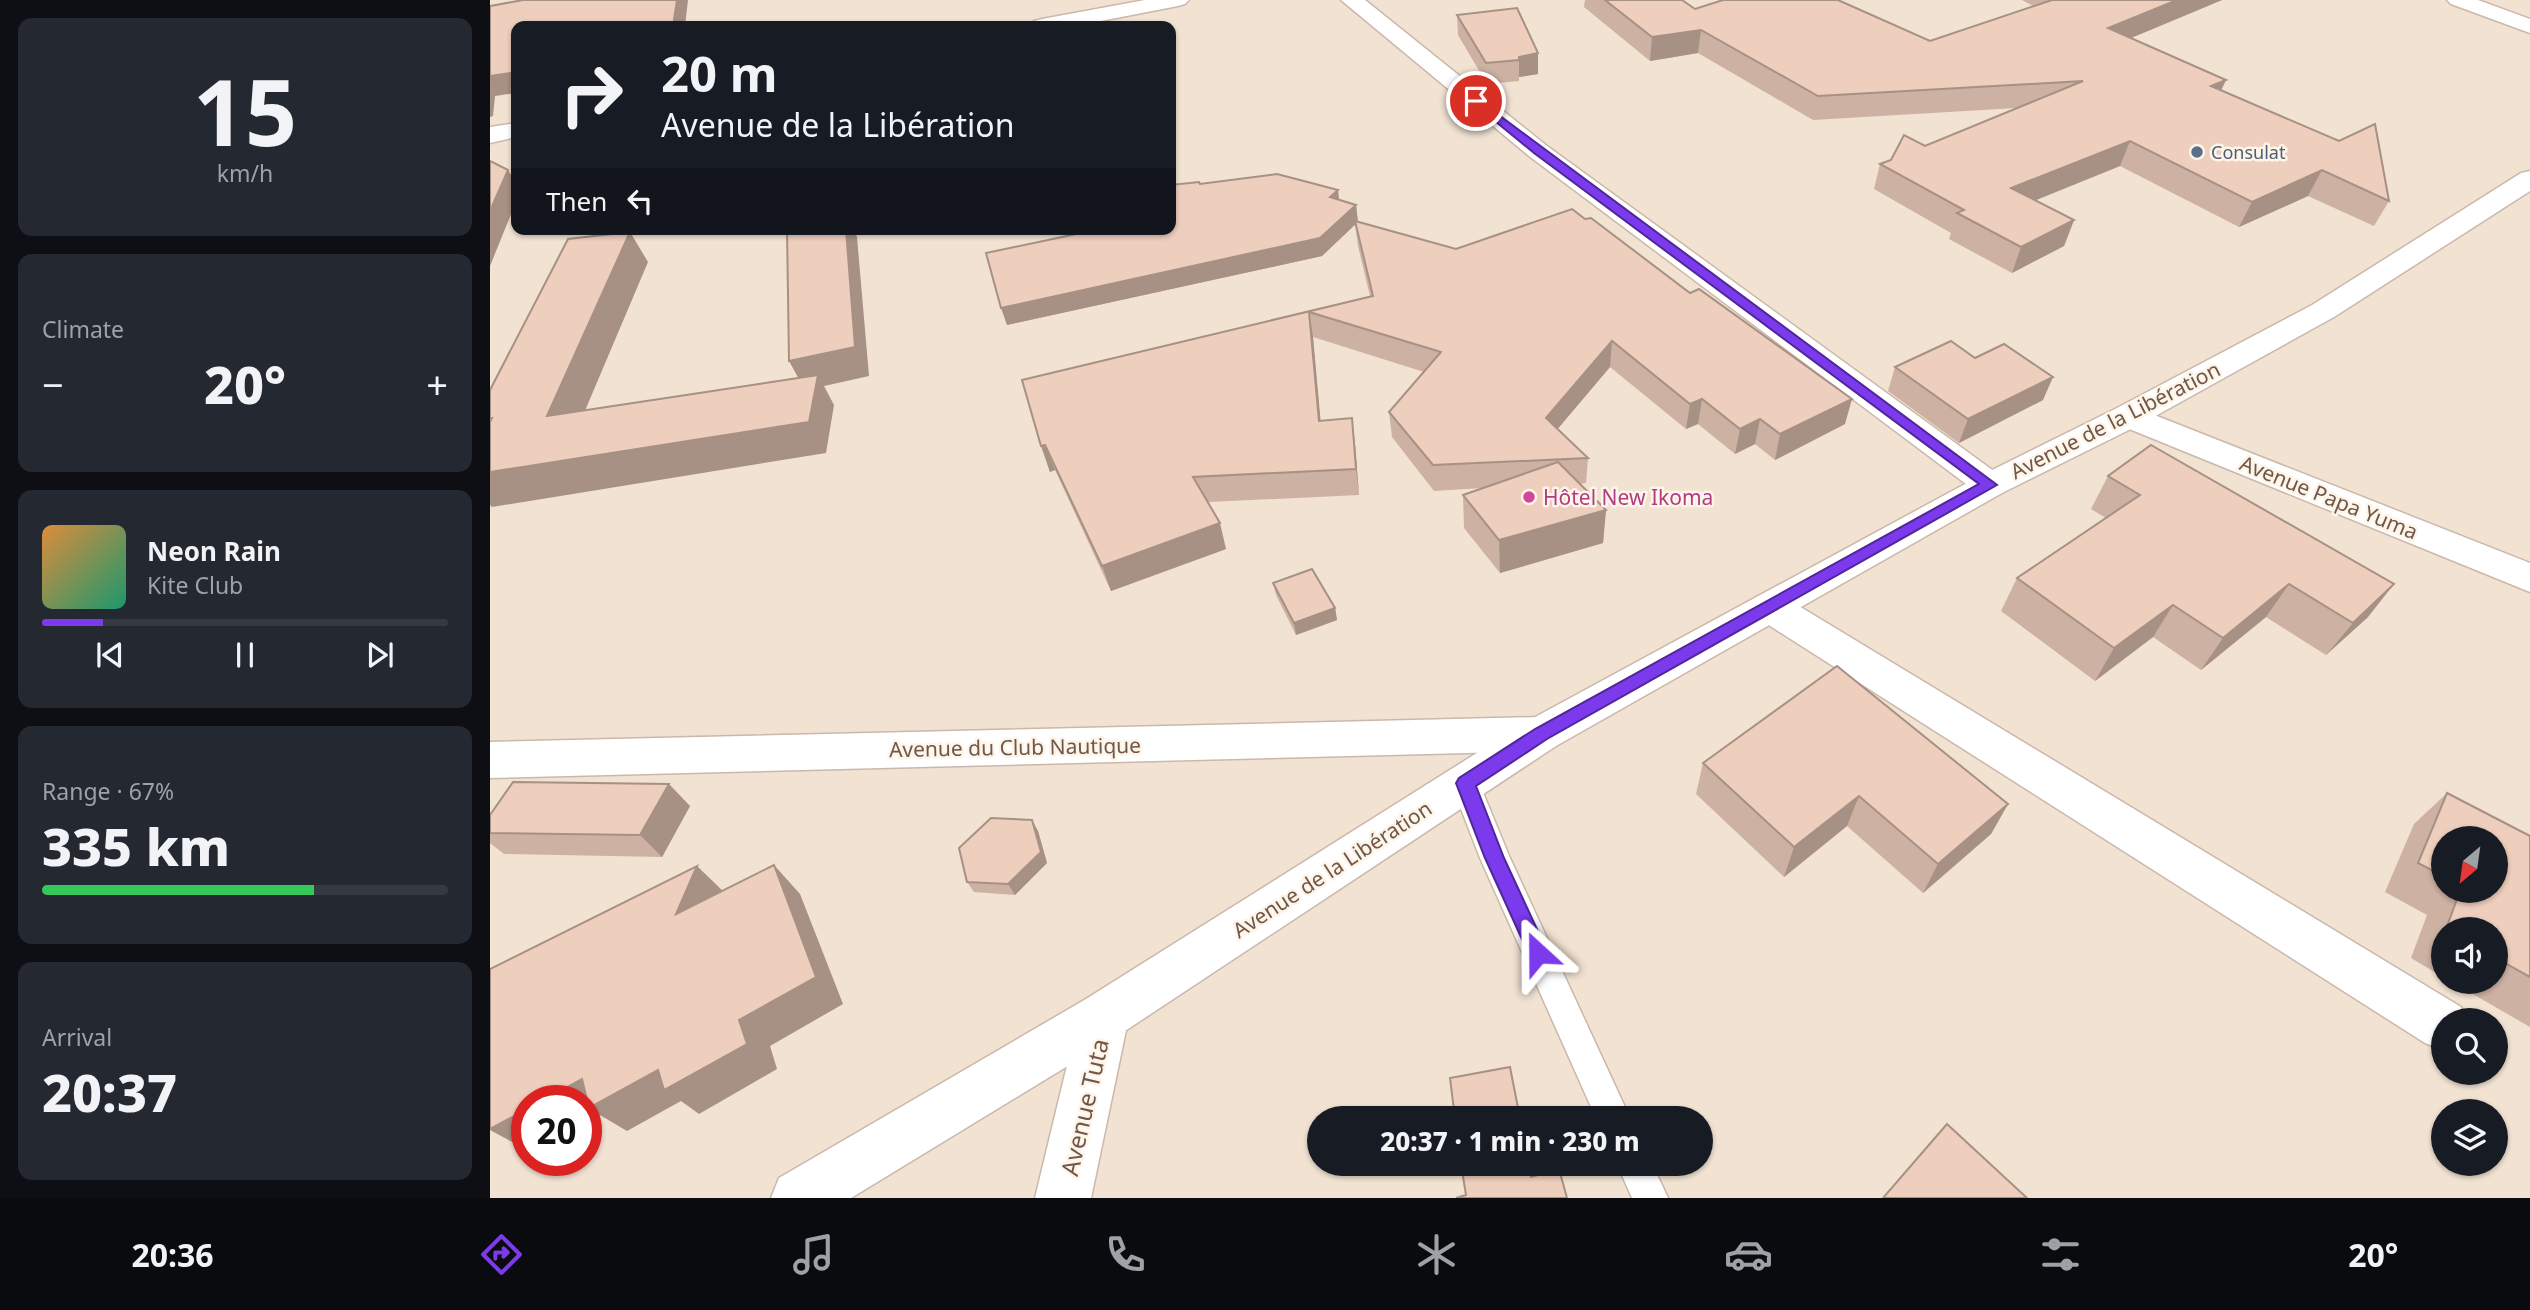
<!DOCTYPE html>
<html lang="en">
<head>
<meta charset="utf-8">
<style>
	:root { --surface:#171b24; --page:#242831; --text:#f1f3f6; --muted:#9ea1a6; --line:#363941; --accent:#7c3aed }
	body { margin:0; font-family:"Noto Sans",sans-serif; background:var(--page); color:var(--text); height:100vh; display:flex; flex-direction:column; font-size:26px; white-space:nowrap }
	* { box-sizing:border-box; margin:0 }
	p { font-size:23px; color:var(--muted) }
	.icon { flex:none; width:38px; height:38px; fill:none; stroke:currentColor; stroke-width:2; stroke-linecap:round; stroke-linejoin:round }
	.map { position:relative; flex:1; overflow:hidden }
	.sheet { display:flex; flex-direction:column; gap:18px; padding:18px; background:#0d0f14; width:490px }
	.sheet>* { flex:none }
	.banner { position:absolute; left:21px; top:21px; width:665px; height:214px; border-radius:14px; box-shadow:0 2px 5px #0004; background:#171b24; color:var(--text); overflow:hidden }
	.needle { width:46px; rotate:209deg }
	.controls { position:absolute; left:1941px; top:826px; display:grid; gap:14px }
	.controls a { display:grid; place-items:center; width:77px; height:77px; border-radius:50%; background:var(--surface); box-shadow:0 2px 5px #0004; font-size:35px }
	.speed { position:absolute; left:21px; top:1085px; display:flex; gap:14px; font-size:35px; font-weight:700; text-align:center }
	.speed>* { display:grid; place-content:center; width:91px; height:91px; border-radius:50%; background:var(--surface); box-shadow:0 2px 5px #0004; line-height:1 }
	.speed .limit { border:10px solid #d22; background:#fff; color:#111 }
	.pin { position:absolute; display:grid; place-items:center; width:60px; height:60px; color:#fff; margin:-30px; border:4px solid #fff; border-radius:50%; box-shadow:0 2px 7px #0007 }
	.me { position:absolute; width:77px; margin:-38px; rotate:336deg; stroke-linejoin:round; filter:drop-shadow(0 0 5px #0008) }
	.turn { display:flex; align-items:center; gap:24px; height:147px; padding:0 35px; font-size:32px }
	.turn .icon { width:91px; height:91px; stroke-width:2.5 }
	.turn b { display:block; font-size:49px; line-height:60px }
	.then { display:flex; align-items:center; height:66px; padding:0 35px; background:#0003; gap:14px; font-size:26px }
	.big { font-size:52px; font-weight:800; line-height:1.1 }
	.sheet .widget { flex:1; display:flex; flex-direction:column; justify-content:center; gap:10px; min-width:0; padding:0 24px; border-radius:14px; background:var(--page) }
	.sheet .dial { align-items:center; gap:0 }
	.dial b { font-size:91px; line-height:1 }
	.song { display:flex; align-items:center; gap:21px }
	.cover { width:84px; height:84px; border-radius:10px; background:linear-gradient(135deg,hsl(30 70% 55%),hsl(160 70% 35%)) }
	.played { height:7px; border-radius:4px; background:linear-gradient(90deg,var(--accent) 15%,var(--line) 15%) }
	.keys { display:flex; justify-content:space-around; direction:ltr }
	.heat { display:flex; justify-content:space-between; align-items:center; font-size:38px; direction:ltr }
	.charge { height:10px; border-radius:5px; background:linear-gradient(90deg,#34c759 67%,var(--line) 0) }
	.trip { position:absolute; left:817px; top:1106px; width:406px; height:70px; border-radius:35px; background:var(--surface); box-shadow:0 2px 5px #0004; font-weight:800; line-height:70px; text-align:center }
	.tabs { display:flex; height:112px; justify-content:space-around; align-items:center; background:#090b0e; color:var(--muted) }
	.tabs .icon { width:49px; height:49px }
	.tabs .selected { color:var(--accent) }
	.tabs b { font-size:32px; color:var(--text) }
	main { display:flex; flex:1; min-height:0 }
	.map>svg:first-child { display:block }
	.residential { fill:#f1e2d2; fill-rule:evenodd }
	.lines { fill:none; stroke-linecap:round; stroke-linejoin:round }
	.service-casing { stroke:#cbb8ab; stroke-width:3 }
	.minor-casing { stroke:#cbb8ab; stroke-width:3 }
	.tertiary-casing { stroke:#cbb8ab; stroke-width:3 }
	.service { fill:#fff; fill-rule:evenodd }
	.minor { fill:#fff; fill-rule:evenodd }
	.tertiary { fill:#fff; fill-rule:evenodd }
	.wall { fill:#cdb1a3; fill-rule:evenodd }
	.shaded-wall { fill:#a79084 }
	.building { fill:#eecebd; stroke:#a79084; stroke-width:2 }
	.route { fill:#7c3aed; stroke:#51269a; stroke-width:2 }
	.service-dot { fill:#5c6f8a; stroke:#fef5e9; stroke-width:2.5 }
	.hotel-dot { fill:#d1479c; stroke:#fef5e9; stroke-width:2.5 }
	.labels { text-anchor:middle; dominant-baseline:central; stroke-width:5; stroke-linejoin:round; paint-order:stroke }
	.far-service-label { font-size:18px; fill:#4e5e75; stroke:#fef5e9; text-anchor:start }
	.street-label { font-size:21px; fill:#71574b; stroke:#fef5e9 }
	.hotel-label { font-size:21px; fill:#b23c85; stroke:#fef5e9; text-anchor:start }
	.near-street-label { font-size:24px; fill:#71574b; stroke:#fef5e9 }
</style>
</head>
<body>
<main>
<section class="sheet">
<div class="widget dial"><b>15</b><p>km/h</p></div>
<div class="widget"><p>Climate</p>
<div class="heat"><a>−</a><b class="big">20°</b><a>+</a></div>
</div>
<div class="widget">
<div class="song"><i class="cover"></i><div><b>Neon Rain</b><p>Kite Club</p></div></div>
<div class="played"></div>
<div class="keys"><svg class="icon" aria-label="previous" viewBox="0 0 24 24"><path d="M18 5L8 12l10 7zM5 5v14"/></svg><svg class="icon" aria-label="pause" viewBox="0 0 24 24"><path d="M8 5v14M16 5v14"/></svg><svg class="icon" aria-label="next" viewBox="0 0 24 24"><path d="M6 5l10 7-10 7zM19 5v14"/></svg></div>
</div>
<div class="widget"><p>Range · 67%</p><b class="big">335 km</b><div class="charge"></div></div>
<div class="widget"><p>Arrival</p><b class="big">20:37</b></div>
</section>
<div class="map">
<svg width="2040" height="1198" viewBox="0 0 2040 1198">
	<rect width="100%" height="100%" fill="#faf0e3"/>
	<!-- residential -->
	<path class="residential" d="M0 0H2040V1198H0ZM26 26H681V229H26ZM1953 838H2006V891H1953ZM1953 929H2006V982H1953ZM1953 1020H2006V1073H1953ZM37 1101H96V1160H37ZM1953 1111H2006V1164H1953ZM830 1118H1211V1164H830Z"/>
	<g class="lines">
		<defs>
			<g id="service">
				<polygon points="975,771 985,775 989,783 1020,858 1140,1118 1106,1118 990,858 961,783 965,775"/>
				<polygon points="1127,1164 1162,1164 1178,1198 1142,1198"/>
			</g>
			<g id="minor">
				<polygon points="655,0 699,0 695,4 688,6 585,26 541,26 544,21 552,19"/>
				<polygon points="851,0 875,0 1057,146 1512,477 1518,485 1512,493 1500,497 1488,493 1039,156"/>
				<polygon points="1957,0 1988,0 2040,19 2040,33 1961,4"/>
				<polygon points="26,123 26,137 0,143 0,127"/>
				<polygon points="1639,405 2040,563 2040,592 1627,424 1622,416 1627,408"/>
				<polygon points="1280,593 1294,597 1971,1007 1976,1020 1953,1020 1953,1050 1935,1043 1266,617 1261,607 1266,597"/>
				<polygon points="1051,717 1066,722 1072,734 1066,746 1051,751 0,778 0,742"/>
				<polygon points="614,991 632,999 639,1016 601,1198 545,1198 589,1016 596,999"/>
			</g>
			<polygon id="tertiary" points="2040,171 2040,191 1844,317 1651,424 1512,493 1066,746 632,1033 361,1198 281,1198 289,1178 596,999 1036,722 1488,477 1627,408 1822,305 2031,173"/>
		</defs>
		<!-- service casing -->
		<use href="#service" class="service-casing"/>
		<!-- minor casing -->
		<use href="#minor" class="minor-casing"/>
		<!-- tertiary casing -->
		<use href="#tertiary" class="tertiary-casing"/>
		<!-- service -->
		<use href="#service" class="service"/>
		<!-- minor -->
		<use href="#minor" class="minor"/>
		<!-- tertiary -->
		<use href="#tertiary" class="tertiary"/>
	</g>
	<!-- wall -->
	<g class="wall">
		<polygon points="1095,0 1192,0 1205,9 1440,41 1543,6 1532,0 1732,0 1641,38 1731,91 1899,201 1884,226 1818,196 1749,227 1630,166 1545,200 1584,220 1574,246 1522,273 1459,239 1461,233 1384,189 1390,164 1526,108 1323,120 1208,53 1160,61 1094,7"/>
		<polygon points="967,15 1048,74 1029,77 1029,81 997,84 968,35"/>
		<polygon points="681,171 683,185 710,184 849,200 866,205 868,222 1355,424 1285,460 1265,444 1245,454 1208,424 1196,429 1120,367 1067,429 1098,458 1096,483 1089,484 1116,510 1113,543 1010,573 974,528 973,495 993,488 944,491 902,437 899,412 934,372 823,337 830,421 865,444 869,495 718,502 736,549 621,591 565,470 560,472 532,380 880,296 868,246 865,224 832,256 517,325 681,229"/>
		<polygon points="1485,358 1553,400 1469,443 1398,391 1405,367"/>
		<polygon points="1618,476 1878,617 1836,655 1776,617 1711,670 1663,637 1605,681 1511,611 1527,578 1616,518 1601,509"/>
		<polygon points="783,583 845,608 847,620 806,635 786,595"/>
		<polygon points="1213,763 1518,804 1501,834 1433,893 1357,826 1294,877 1206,794"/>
		<path d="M1957 793 2040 836V1027L1962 982H2006V929H1953V977L1921 958 1937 915 1895 892 1924 824ZM1953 838 2006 891H1953Z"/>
		<polygon points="200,806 172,857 14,854 0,843 0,815"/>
		<polygon points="548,831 557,863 525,895 484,892 477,882"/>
	</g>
	<!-- shaded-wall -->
	<g class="shaded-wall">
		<polygon points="187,0 198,0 195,26 183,26"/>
		<polygon points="1687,0 1732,0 1610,51 1618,28"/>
		<polygon points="1211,30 1208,53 1160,61 1162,37"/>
		<polygon points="1048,53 1048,74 1029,77 1029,81 1029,57"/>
		<polygon points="26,72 26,93 5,96 3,116 0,117 0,76"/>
		<polygon points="1736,80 1725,104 1721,86"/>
		<polygon points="1640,141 1630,166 1512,214 1521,188"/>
		<polygon points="18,170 26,183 26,202 0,266 0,211"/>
		<polygon points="1832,170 1818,196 1749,227 1762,202"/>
		<polygon points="848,190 850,207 840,197"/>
		<polygon points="866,205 868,222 832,256 517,325 511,308"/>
		<polygon points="1584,220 1574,246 1522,273 1531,247"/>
		<polygon points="356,229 363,229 367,237 379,376 334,386 344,405 336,453 2,507 0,505 0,472 315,390 299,361"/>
		<polygon points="140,232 158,262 80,446 57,416"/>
		<polygon points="819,312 823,337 833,447 829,421"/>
		<polygon points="1122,341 1120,367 1055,444 1056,418"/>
		<polygon points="1563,377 1553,400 1469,443 1478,419"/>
		<polygon points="1212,399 1208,424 1196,429 1200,404"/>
		<polygon points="1362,399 1355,424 1285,460 1290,434"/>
		<polygon points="862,418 865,444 869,495 866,469"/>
		<polygon points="1270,419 1265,444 1245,454 1250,429"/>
		<polygon points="555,445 565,470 560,472 551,446"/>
		<polygon points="1116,510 1113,543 1010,573 1009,540"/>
		<polygon points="730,523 736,549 621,591 612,566"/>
		<polygon points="1799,584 1776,617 1711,670 1733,638"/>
		<polygon points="1904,584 1878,617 1836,655 1863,623"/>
		<polygon points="1683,605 1663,637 1605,681 1624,648"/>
		<polygon points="845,608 847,620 806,635 804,623"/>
		<polygon points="179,784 200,806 172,857 150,835"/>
		<polygon points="1369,796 1357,826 1294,877 1304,847"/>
		<polygon points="1518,804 1501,834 1433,893 1448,864"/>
		<polygon points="542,820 548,831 557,863 525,895 518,884"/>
		<polygon points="284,865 310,894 353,1004 280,1046 287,1069 209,1114 191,1101 137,1131 110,1115 96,1122 96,1101 52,1101 92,1079 249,1020"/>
		<polygon points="207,866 237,895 186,914"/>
		<polygon points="37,1109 37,1150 0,1130 0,1129"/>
	</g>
	<!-- building -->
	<g class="building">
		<polygon points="33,0 187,0 183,26 26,26 26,72 0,76 0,6"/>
		<polygon points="1115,0 1192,0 1205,9 1233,0 1348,0 1440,41 1562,0 1687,0 1618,28 1736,80 1721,86 1849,141 1885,124 1899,201 1832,170 1762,202 1640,141 1521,188 1584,220 1531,247 1467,213 1474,210 1390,164 1401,160 1414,135 1435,146 1593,81 1328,96 1211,30 1162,37"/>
		<polygon points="1027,8 1048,53 1029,57 1029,60 996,63 967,15"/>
		<polygon points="0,161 18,170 0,211"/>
		<polygon points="787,174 848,190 840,197 866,205 830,238 511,308 496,253 610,229 681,229 681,182 681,185 709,182 710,184"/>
		<polygon points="1082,209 1095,219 1101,218 1200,293 1209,289 1362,399 1290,434 1270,419 1250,429 1212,399 1200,404 1122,341 1056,418 1098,458 943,465 899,412 951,352 819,312 829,421 862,418 866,469 703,477 730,523 612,566 555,445 551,446 532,380 883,296 865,221 966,249"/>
		<polygon points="297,229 356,229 365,347 299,361"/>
		<polygon points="140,232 57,416 328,375 319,422 0,472 0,422 2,418 0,418 0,390 78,239"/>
		<polygon points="1461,341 1485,358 1514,344 1563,377 1478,419 1405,367"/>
		<polygon points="1661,445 1904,584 1863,623 1799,584 1733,638 1683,605 1624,648 1527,578 1650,495 1618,476"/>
		<polygon points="1068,462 1116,510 1009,540 973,495"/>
		<polygon points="822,569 845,608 804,623 783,583"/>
		<polygon points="1347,666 1518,804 1448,864 1369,796 1304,847 1213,763"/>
		<polygon points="23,782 179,784 150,835 0,833 0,815"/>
		<polygon points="1957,793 2040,836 2040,977 2006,958 2006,929 1956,929 1970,891 2006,891 2006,838 1953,838 1953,876 1928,863"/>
		<polygon points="501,818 542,820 551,852 518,884 477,882 469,848"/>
		<polygon points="284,865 326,977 249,1020 257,1044 174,1090 168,1070 99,1108 92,1079 52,1101 37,1101 37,1109 0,1129 0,969 207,866 186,914"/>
		<polygon points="1020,1067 1030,1118 965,1118 960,1078"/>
		<polygon points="1457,1124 1537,1198 1393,1198"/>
		<polygon points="971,1164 1039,1164 1041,1177 1069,1169 1077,1198 966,1198 976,1195"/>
	</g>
	<!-- route -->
	<polygon class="route" points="986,98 1507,485 1057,739 986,786 1014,858 1058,953 1055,959 1048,962 1041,959 995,858 966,783 969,778 1045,729 1489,484 1044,153 983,103 981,101"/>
	<!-- markers -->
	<circle class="service-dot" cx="1707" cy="152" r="7"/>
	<circle class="hotel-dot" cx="1039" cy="497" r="7"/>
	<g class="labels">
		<!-- far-service labels -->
		<g class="far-service-label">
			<text x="1721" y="152">Consulat</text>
		</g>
		<!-- street labels -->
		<g class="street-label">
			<text transform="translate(1625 420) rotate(-27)">Avenue de la Libération</text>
			<text transform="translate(1839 497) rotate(22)">Avenue Papa Yuma</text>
			<text transform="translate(525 747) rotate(-1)">Avenue du Club Nautique</text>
			<text transform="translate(842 869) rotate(-33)">Avenue de la Libération</text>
		</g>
		<!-- hotel labels -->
		<g class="hotel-label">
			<text x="1053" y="497">Hôtel New Ikoma</text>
		</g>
		<!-- near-street labels -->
		<g class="near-street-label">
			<text transform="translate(594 1107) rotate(-77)">Avenue Tuta</text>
		</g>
	</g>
</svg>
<div class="controls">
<a><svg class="needle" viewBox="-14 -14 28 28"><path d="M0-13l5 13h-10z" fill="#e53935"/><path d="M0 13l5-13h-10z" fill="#9ea1a6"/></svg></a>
<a><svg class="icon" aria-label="sound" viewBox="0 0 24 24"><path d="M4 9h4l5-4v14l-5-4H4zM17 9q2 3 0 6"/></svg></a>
<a><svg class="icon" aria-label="search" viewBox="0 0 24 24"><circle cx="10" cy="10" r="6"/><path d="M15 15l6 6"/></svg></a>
<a><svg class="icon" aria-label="layers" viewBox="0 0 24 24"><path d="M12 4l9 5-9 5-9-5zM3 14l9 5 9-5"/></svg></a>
</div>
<div class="speed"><div class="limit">20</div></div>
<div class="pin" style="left:986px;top:101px;background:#d93025"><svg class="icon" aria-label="arrive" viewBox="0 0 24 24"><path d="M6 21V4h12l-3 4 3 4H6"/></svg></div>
<svg class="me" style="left:1048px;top:953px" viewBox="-20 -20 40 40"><path d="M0-17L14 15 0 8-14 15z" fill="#7c3aed" stroke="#fff" stroke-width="4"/></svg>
<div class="trip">20:37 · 1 min · 230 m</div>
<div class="banner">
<div class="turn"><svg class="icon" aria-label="right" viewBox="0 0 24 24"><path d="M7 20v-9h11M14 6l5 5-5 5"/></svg><div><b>20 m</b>Avenue de la Libération</div></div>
<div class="then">Then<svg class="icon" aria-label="left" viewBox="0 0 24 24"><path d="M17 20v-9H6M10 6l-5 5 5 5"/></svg></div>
</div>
</div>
</main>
<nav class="tabs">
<b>20:36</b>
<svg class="icon selected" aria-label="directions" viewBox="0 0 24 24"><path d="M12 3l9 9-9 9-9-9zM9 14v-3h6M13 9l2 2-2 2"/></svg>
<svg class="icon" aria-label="music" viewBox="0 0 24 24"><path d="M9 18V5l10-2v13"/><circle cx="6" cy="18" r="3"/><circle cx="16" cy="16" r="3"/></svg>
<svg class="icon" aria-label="phone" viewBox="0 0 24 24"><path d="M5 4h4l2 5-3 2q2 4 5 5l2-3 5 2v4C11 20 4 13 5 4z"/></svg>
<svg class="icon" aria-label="climate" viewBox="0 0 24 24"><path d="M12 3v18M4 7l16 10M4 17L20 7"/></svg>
<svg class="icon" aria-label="car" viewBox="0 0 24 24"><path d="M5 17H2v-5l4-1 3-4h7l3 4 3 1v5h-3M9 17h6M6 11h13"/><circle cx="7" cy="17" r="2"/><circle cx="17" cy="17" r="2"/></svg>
<svg class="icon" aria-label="filters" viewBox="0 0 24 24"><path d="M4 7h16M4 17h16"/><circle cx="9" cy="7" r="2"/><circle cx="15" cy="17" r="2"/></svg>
<b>20°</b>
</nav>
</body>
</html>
